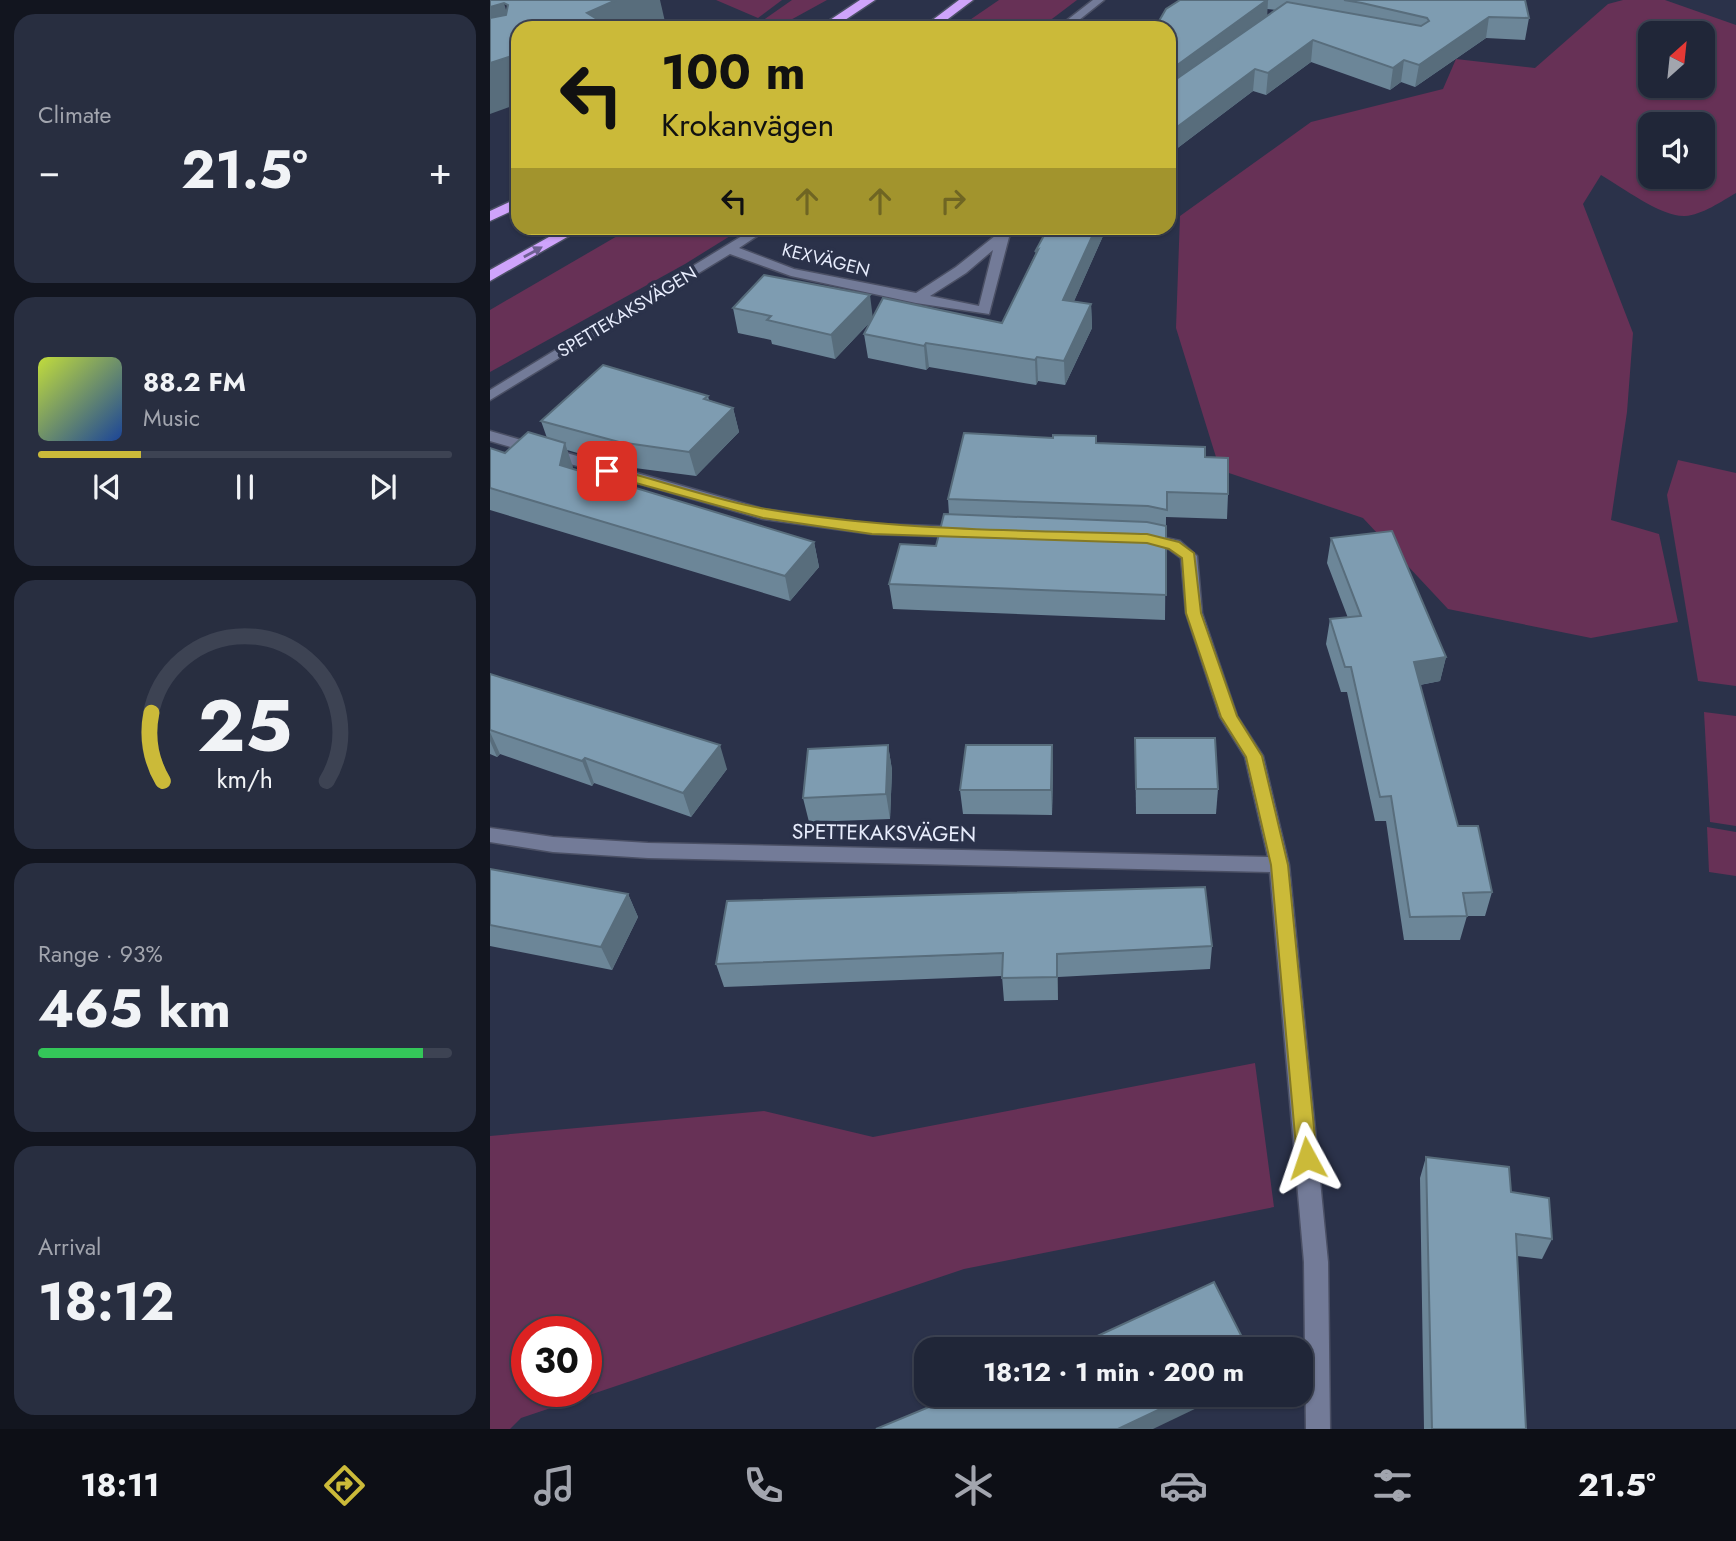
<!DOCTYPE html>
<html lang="en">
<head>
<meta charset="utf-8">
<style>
	:root { --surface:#202638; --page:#282e40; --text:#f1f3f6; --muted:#a2a5ae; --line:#3d4353; --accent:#cbba39 }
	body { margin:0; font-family:Jost,sans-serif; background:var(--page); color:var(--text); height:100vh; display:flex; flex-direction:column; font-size:26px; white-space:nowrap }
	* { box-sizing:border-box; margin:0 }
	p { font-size:23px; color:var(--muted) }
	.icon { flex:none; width:38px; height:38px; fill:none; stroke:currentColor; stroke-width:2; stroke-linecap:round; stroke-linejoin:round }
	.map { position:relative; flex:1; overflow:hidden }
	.drawer { display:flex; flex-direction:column; gap:14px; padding:14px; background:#12151f; width:490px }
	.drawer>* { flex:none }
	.banner { position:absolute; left:21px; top:21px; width:665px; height:214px; border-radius:21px; box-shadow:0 2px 5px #0004,0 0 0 2px var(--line); background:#cbba39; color:#111; overflow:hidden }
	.needle { width:46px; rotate:27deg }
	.tools { position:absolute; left:1148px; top:21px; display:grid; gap:14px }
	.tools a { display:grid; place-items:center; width:77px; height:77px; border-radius:14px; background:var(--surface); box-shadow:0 2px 5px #0004,0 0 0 2px var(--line); font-size:35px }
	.speed { position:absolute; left:21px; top:1316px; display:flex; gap:14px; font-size:35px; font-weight:700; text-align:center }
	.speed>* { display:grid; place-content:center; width:91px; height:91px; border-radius:50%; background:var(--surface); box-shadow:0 2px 5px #0004,0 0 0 2px var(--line); line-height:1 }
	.speed .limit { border:10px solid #d22; background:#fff; color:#111 }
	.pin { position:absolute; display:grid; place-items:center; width:60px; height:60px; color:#fff; margin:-30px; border-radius:14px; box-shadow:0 4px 10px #0006 }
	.me { position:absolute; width:77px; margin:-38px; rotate:355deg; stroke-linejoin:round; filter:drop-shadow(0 0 5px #0008) }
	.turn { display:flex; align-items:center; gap:24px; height:147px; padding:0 35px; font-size:32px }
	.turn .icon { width:91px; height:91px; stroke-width:2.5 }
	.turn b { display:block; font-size:49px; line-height:60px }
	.lanes { display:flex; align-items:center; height:66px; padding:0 35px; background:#0003; justify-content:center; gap:35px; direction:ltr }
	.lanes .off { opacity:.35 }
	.big { font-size:52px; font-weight:700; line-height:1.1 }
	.drawer .tile { flex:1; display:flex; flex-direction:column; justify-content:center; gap:10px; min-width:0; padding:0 24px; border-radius:21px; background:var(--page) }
	.drawer .dial { align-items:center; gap:0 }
	.dial svg { height:182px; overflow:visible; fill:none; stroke:var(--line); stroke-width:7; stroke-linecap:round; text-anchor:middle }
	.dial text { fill:var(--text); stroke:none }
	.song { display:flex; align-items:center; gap:21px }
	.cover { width:84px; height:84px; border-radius:10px; background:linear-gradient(135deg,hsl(70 70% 55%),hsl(220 70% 35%)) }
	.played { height:7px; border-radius:4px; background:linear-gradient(90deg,var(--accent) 25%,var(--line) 25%) }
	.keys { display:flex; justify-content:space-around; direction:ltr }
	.heat { display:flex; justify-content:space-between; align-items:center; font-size:38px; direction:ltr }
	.charge { height:10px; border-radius:5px; background:linear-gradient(90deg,#34c759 93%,var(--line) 0) }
	.trip { position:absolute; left:424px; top:1337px; width:399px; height:70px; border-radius:21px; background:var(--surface); box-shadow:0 2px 5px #0004,0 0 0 2px var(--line); font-weight:700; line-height:70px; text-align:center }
	.tab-bar { display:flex; height:112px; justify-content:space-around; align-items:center; background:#0d0f16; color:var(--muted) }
	.tab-bar .icon { width:49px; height:49px }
	.tab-bar .selected { color:var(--accent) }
	.tab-bar b { font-size:32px; color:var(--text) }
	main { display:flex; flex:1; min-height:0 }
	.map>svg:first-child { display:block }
	.green { fill:#673156; fill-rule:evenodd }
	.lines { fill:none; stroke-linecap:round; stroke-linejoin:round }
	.minor-casing { stroke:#4b5065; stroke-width:3 }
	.highway-casing { stroke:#4b5065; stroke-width:3 }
	.minor { fill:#737b98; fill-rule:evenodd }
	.highway { fill:#cfa4fb; fill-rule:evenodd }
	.wall { fill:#6c8698; fill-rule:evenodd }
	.shaded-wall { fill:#586d7c }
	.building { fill:#7e9cb1; stroke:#586d7c; stroke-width:2 }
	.oneway { fill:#6d6091 }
	.route { fill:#cbba39; stroke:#847925; stroke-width:2 }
	.labels { text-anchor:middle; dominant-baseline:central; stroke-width:7; stroke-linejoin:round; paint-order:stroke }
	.far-street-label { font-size:18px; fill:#e7ecfc; stroke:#2b324a }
	.street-label { font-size:21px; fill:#e7ecfc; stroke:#2b324a }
</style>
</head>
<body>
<main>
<section class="drawer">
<div class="tile"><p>Climate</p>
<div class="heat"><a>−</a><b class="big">21.5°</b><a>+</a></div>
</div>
<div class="tile">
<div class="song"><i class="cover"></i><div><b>88.2 FM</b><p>Music</p></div></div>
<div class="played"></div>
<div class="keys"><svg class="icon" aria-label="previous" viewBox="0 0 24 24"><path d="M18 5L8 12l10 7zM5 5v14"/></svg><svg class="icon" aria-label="pause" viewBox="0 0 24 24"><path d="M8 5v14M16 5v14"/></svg><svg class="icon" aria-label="next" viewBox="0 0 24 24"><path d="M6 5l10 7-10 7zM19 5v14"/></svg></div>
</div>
<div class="tile dial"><svg viewBox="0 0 100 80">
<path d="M14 69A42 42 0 1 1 86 69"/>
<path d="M14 69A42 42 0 0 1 9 39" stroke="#cbba39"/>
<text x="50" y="56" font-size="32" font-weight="700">25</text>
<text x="50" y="72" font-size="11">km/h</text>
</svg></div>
<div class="tile"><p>Range · 93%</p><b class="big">465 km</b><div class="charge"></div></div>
<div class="tile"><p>Arrival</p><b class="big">18:12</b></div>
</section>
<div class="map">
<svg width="1246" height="1429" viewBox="0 0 1246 1429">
	<rect width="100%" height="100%" fill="#2b324a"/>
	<!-- green -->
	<g class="green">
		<polygon points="226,0 292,0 268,18"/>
		<polygon points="302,0 337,0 286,28 262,28"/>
		<polygon points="509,0 587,0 550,28 468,28"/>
		<path d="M1133 0H1175L1246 25V193C1232 201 1212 215 1195 216 1171 217 1132 187 1111 175L1093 204 1143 333 1137 412 1121 520 1169 534 1188 622 1101 638 958 609 873 518 730 470 686 328 690 216 821 122 953 89 966 59 1045 68 1118 4ZM1160 33H1213V86H1160ZM1160 124H1213V177H1160Z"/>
		<polygon points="141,228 253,228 195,264 0,372 0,310"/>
		<polygon points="1188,460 1246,473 1246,686 1208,681 1177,495"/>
		<polygon points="1214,712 1246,716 1246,826 1220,822"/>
		<polygon points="1217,827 1246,832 1246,876 1219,872"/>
		<path d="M765 1063 784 1207 474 1269 31 1418 20 1429H0V1136L274 1111 383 1137ZM37 1332H96V1391H37Z"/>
	</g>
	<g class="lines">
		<defs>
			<g id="minor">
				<polygon points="603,0 614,0 579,28 567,28"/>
				<path d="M265 228H279L249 248 304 269 426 293 466 267 515 228H528L519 237 499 314 426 303 301 276 240 254 0 400V390ZM503 250 489 306 440 296 476 273Z"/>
				<polygon points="0,431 273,509 382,524 471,527 479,532 471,537 382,534 273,519 0,441"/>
				<polygon points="653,533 690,541 707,556 712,613 747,716 773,756 799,865 838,1262 840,1429 816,1429 814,1262 780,872 158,858 63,852 0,842 0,828 63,837 158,843 778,857 755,757 730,717 696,613 691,558 679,549 647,542 645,538 647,534"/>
			</g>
			<g id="highway">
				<polygon points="370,0 385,0 343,28 328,28"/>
				<polygon points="469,0 483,0 446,28 432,28"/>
				<polygon points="28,198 28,208 0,221 0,211"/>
				<polygon points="75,228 93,228 0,281 0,270"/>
			</g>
		</defs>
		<!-- minor casing -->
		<use href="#minor" class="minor-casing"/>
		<!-- highway casing -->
		<use href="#highway" class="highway-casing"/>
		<!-- minor -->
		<use href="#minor" class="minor"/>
		<!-- highway -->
		<use href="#highway" class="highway"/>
	</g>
	<!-- wall -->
	<g class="wall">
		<path d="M690 0H1035L1039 18 1035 40 996 38 925 87 911 82 900 90 821 62 776 95 763 91 681 153V166L679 167V28ZM777 9 786 10 777 17Z"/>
		<polygon points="558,228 613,228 613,236 584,301 601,304 602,328 575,385 548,381 546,385 439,367 436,370 378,358 374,334 380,322 345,359 282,344 281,340 248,333 243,308 383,317 512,323"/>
		<polygon points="218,396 219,400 243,408 249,432 206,476 137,467 77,450 82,469 324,542 329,567 300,601 0,510 0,448 15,453 57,438 51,421"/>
		<polygon points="606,444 715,457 738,494 737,519 676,517 675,620 403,609 399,584 446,546 459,515 458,499"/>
		<polygon points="841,538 956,657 950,681 930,685 968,826 1002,892 995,916 977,916 970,940 914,940 896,821 885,821 857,692 851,692 836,644 840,619 858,618 837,563"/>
		<polygon points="0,674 237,769 201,817 104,783 102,786 10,754 7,757 0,754"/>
		<polygon points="645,738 728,789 726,814 646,814"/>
		<polygon points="398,745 402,770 400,819 319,822 313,798"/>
		<polygon points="562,745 563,769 562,815 473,814 470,790"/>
		<polygon points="0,869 138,894 148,917 122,970 0,946"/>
		<polygon points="722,946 720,969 568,977 568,1000 514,1001 512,976 234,987 226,964"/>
		<polygon points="936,1157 1021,1192 1062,1239 1052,1259 1027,1256 1036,1429 934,1429 930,1178"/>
	</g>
	<!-- shaded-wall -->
	<g class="shaded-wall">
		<polygon points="72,0 170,0 176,26 172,28 101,28"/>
		<polygon points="777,0 778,0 777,20 679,93 679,71"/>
		<polygon points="14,3 27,47 0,55 0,7"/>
		<polygon points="999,17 996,38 925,87 929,65"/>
		<polygon points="823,40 821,62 776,95 778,73"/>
		<polygon points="28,54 28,104 0,114 0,63"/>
		<polygon points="914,60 911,82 900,90 903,68"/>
		<polygon points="765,69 763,91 681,153 681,166 679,167 679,133"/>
		<polygon points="606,228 613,228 613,236 574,324 573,300"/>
		<polygon points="380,295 383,319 345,359 341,335"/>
		<polygon points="601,304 602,328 575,385 574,361"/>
		<polygon points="436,343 439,367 436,370 434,346"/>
		<polygon points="547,357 548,381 546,385 545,360"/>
		<polygon points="243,408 249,432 206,476 199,452"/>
		<polygon points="75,443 83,467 78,490 70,465"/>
		<polygon points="324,542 329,567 300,601 295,576"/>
		<polygon points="956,657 950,681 919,687 924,662"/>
		<polygon points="0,732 10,754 7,757 0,741"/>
		<polygon points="230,745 237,769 201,817 193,793"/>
		<polygon points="398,745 402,770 400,819 396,794"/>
		<polygon points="562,745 563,769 562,815 561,790"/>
		<polygon points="95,758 104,783 102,786 92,761"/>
		<polygon points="138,894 148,917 122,970 111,947"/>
		<polygon points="567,954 568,977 568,1000 567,977"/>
		<polygon points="700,1395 734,1395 663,1429 628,1429"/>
	</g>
	<!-- building -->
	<g class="building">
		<polygon points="0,0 126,0 97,13 115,24 104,28 28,28 28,54 0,63 0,18 16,15 18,5 14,3 0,7"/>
		<polygon points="690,0 777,0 679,71 679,28 665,28 676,9"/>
		<polygon points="854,0 1035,0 1039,18 999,17 929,65 914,60 903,68 823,40 778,73 765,69 679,133 679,81 679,84 797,2 931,26 939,21 937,18 872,3"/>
		<polygon points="558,228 606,228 573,300 601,304 574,361 547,357 545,360 436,343 434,346 374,334 393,298 512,323 548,250 545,252"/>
		<polygon points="274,275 380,295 341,335 277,320 281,316 243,308"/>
		<polygon points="113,365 218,396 214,399 243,408 199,452 129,442 51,421"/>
		<polygon points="38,432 75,443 70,465 324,542 295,576 0,488 0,448 15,453"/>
		<polygon points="474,433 563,438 563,435 606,436 606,443 715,447 715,457 738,458 738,494 677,492 677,510 658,506 458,499"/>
		<polygon points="454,514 657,522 676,526 676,595 399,584 410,544 446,546"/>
		<polygon points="902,531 956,657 924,662 968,826 988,826 1002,892 973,893 977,916 920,917 901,796 890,797 861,667 855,667 840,619 871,616 841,538"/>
		<polygon points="0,674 230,745 193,793 95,758 92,761 0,730"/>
		<polygon points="645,738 725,738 728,789 646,789"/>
		<polygon points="398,745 396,794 313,798 318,749"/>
		<polygon points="476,745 562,745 561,790 470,790"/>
		<polygon points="0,869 138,894 111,947 0,925"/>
		<polygon points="715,887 722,946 567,954 567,977 512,978 513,953 226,964 237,901"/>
		<polygon points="936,1157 1019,1167 1021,1192 1059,1198 1062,1239 1026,1234 1036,1429 942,1429"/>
		<polygon points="724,1282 758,1349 576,1349 601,1339"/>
		<polygon points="468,1395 700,1395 628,1429 386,1429"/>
	</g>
	<!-- one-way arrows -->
	<defs><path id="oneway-solid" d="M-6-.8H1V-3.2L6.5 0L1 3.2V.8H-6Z" transform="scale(1.75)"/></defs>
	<use class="oneway" href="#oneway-solid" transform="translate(43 252) rotate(-29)"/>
	<!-- route -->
	<path class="route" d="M117 467C170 480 223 500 276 509 402 531 530 530 657 534L689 542 704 553 711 613 747 716 772 756 798 865 827 1158 824 1164 817 1167 810 1164 807 1158 781 865 756 757 731 717 696 613 692 558 679 549 657 543 382 534 273 518 113 474 111 471Z"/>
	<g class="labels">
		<!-- far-street labels -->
		<g class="far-street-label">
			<text transform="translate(336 260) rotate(14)">KEXVÄGEN</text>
			<text transform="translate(137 312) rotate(-31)">SPETTEKAKSVÄGEN</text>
		</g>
		<!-- street labels -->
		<g class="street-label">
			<text transform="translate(394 833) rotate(1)">SPETTEKAKSVÄGEN</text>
		</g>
	</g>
</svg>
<div class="tools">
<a><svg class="needle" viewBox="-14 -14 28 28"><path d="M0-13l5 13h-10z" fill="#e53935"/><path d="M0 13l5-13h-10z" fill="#a2a5ae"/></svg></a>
<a><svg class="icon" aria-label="sound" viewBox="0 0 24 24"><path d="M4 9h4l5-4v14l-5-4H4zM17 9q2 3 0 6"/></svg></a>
</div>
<div class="speed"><div class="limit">30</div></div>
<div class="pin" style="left:117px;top:471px;background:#d93025"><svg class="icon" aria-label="arrive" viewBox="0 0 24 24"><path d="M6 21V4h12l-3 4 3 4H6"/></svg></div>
<svg class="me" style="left:817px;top:1158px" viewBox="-20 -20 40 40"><path d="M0-17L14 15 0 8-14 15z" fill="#cbba39" stroke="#fff" stroke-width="4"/></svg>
<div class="trip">18:12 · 1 min · 200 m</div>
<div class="banner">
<div class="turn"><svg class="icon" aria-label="left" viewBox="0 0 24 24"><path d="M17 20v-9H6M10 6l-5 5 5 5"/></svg><div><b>100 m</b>Krokanvägen</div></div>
<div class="lanes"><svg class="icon" aria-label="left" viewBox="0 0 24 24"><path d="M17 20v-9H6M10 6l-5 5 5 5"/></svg><svg class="icon off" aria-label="ahead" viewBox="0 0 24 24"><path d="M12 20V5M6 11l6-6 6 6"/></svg><svg class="icon off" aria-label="ahead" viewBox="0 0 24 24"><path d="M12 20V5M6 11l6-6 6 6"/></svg><svg class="icon off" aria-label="right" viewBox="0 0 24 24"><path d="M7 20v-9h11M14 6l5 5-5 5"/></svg></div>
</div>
</div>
</main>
<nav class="tab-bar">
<b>18:11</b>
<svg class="icon selected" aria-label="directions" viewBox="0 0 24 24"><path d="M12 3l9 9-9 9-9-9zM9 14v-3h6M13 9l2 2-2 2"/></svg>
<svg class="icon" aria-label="music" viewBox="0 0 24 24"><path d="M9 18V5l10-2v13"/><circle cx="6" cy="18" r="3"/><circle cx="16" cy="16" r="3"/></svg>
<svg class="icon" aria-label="phone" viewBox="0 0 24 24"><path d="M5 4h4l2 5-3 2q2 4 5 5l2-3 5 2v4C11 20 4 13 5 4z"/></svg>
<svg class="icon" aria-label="climate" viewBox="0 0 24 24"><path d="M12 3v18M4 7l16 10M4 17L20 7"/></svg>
<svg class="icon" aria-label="car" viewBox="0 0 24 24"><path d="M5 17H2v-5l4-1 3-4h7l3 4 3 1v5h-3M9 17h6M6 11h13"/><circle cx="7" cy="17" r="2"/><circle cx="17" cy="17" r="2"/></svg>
<svg class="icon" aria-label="filters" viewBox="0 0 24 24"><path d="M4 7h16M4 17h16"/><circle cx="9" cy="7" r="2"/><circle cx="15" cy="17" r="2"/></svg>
<b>21.5°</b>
</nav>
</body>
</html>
